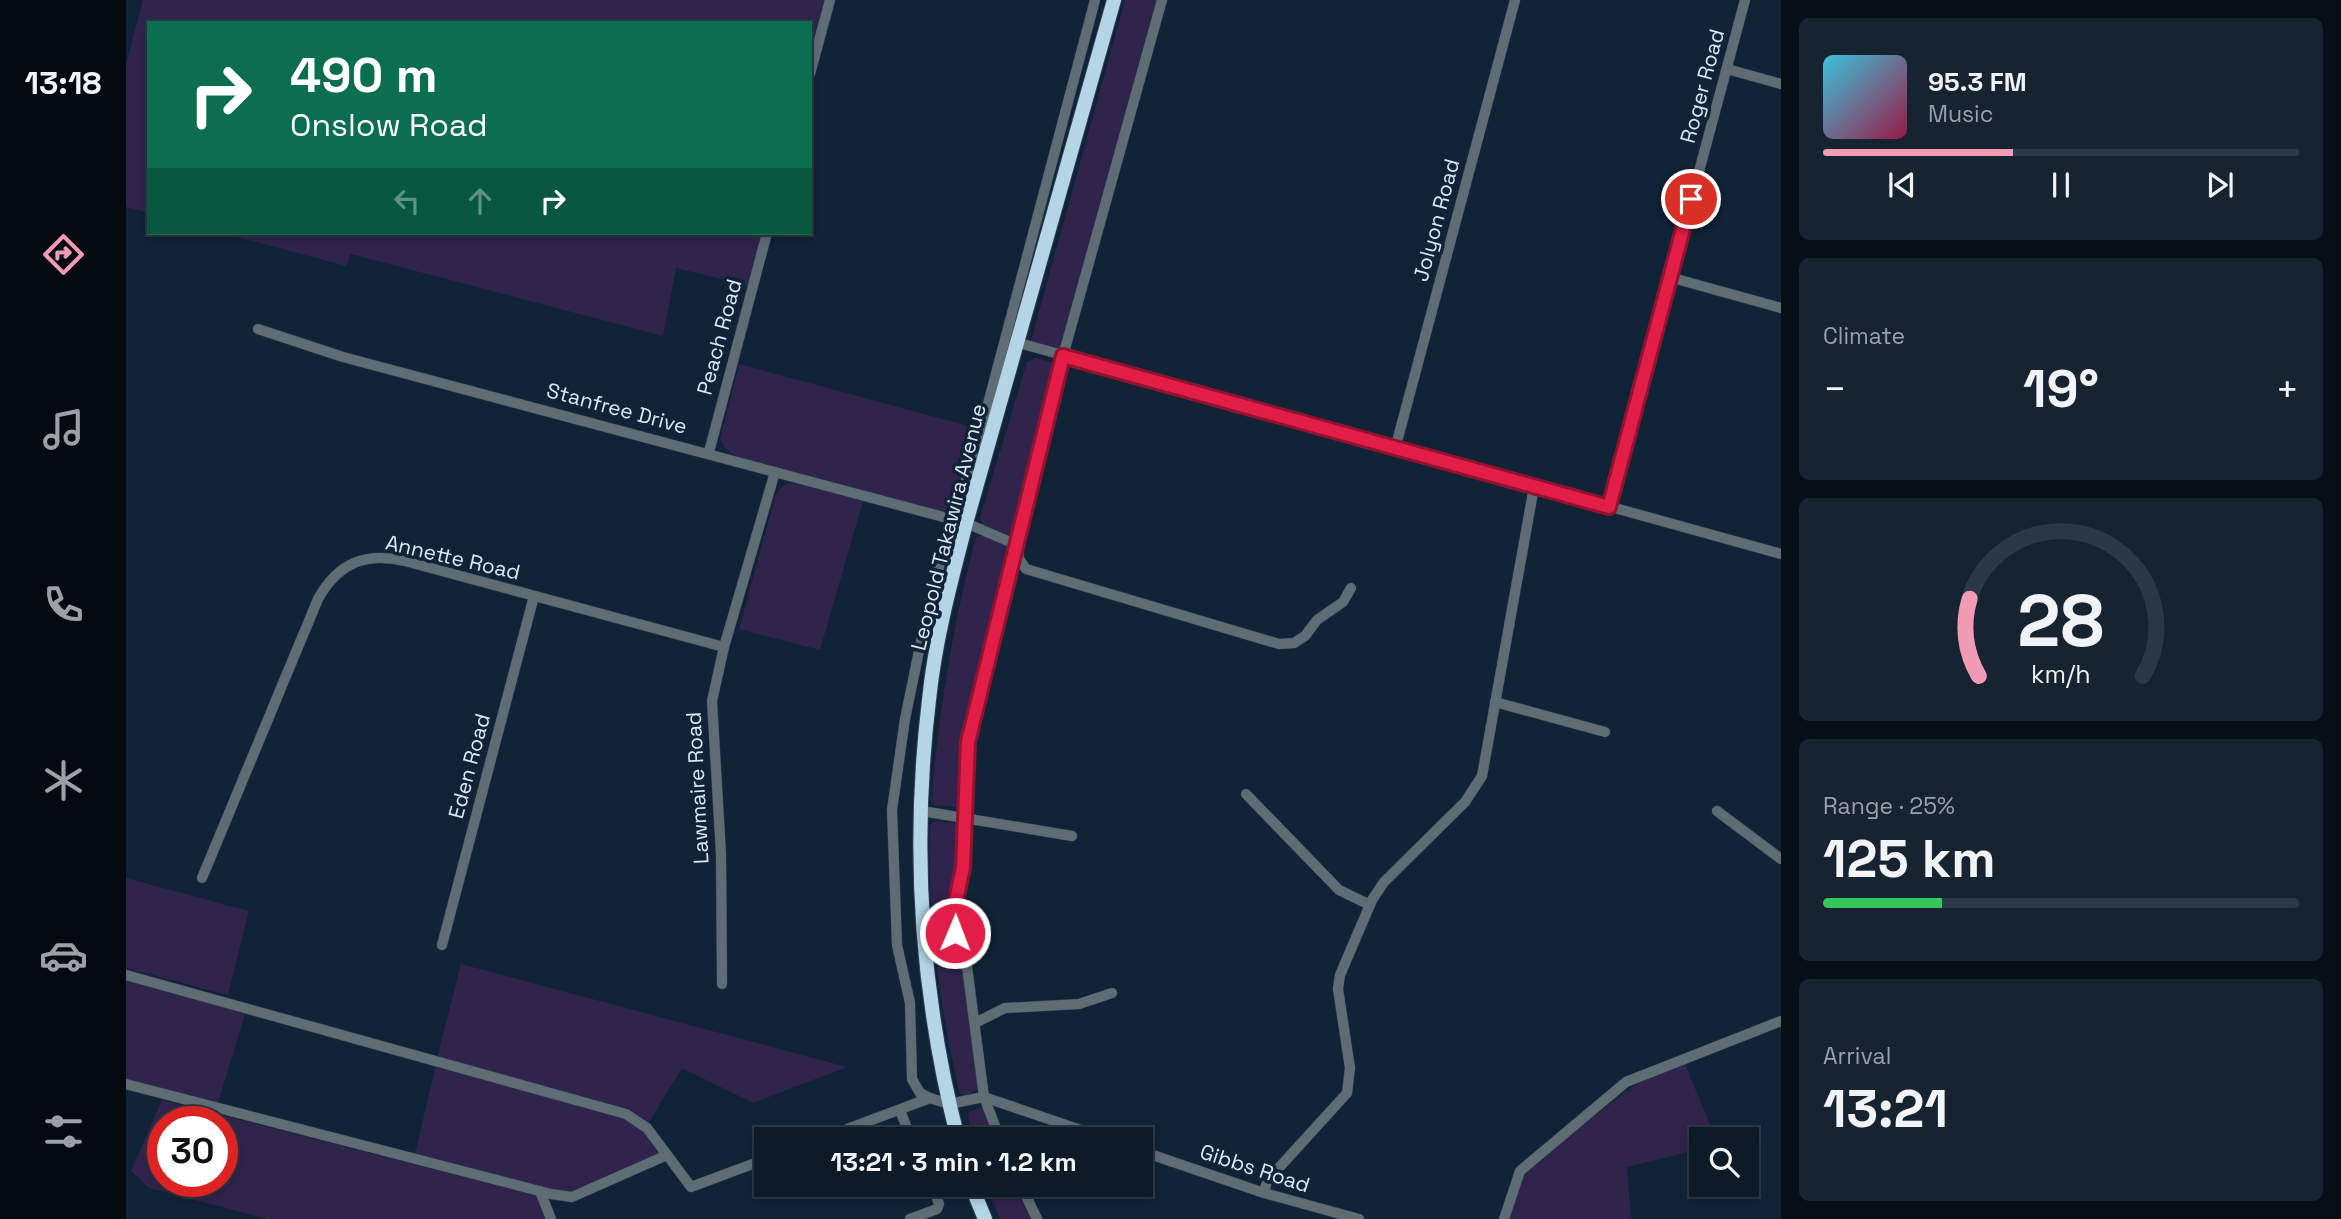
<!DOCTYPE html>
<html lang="en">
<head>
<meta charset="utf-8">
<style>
	:root { --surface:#0d1a28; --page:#162330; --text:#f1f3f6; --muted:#9aa1a8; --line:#2d3845; --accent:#f09ab4 }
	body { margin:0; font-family:"Space Grotesk",sans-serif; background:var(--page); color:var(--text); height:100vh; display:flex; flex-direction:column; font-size:26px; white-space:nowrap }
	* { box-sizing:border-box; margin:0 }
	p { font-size:23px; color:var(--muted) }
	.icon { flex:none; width:38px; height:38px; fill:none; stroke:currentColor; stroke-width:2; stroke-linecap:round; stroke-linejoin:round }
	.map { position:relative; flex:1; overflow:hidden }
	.side { display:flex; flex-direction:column; gap:18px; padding:18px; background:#070e16; width:560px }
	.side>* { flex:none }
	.banner { position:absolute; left:21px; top:21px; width:665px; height:214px; border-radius:0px; box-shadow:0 4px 10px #0003,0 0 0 2px var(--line); background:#0b6e4f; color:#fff; overflow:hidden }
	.tools { position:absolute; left:1563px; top:1127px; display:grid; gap:14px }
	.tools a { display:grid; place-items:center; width:70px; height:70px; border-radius:0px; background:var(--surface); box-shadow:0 4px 10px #0003,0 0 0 2px var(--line); font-size:35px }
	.speed { position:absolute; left:21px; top:1106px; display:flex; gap:14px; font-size:35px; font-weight:700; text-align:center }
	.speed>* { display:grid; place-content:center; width:91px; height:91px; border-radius:50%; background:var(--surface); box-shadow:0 4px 10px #0003,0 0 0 2px var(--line); line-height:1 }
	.speed .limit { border:10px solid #d22; background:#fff; color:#111 }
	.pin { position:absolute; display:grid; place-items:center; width:60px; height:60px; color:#fff; margin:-30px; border:4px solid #fff; border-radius:50%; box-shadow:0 2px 7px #0007 }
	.me { position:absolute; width:77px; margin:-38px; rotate:1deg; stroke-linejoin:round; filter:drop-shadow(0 0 5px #0008) }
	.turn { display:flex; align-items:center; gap:24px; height:147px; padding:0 28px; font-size:32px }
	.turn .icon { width:91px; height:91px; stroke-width:2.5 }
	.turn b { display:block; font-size:49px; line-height:60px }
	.lanes { display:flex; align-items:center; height:66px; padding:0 28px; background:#0003; justify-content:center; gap:35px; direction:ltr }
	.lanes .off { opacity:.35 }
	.big { font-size:52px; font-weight:800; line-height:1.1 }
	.side .card { flex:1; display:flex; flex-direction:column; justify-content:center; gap:10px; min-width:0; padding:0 24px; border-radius:10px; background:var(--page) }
	.side .dial { align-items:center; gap:0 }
	.dial svg { height:182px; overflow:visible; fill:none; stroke:var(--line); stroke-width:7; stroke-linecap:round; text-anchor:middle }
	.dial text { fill:var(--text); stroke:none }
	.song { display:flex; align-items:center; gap:21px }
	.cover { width:84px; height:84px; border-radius:10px; background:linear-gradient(135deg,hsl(190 70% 55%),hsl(340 70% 35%)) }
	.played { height:7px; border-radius:4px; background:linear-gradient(90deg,var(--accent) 40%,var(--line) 40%) }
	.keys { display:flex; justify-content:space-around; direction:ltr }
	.heat { display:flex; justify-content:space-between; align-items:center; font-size:38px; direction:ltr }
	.charge { height:10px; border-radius:5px; background:linear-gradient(90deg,#34c759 25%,var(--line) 0) }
	.trip { position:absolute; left:628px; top:1127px; width:399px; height:70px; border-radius:0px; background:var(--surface); box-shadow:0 4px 10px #0003,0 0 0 2px var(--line); font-weight:800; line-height:70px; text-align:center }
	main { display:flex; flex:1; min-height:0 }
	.tabs { display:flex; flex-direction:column; width:126px; justify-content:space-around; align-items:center; background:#050a10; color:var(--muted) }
	.tabs .icon { width:49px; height:49px }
	.tabs .selected { color:var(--accent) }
	.tabs b { font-size:32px; color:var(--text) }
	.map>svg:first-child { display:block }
	.green { fill:#30244d; fill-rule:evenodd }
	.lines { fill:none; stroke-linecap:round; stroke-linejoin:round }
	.minor-casing { stroke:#2d3f51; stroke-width:11 }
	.highway-casing { stroke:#2d3f51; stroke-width:16 }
	.minor { stroke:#5e6c73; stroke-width:10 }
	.highway { stroke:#b3d5e6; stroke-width:14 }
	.route-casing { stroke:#92132f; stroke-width:18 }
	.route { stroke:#e11d48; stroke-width:12 }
	.labels { text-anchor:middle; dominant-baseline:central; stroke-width:7; stroke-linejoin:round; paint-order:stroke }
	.street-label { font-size:21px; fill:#dce8f5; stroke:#112336 }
</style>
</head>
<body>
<main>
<nav class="tabs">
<b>13:18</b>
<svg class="icon selected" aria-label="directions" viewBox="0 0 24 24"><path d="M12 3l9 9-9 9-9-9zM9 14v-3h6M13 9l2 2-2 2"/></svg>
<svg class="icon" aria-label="music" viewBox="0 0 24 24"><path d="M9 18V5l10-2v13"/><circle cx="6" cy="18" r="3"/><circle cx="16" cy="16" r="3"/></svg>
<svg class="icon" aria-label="phone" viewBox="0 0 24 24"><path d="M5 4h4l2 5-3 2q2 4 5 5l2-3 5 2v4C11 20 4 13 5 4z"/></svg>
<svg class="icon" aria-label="climate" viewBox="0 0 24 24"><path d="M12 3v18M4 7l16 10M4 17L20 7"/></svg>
<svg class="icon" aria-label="car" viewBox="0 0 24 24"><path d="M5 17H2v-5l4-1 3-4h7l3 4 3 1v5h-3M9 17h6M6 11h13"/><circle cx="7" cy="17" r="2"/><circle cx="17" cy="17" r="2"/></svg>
<svg class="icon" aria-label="filters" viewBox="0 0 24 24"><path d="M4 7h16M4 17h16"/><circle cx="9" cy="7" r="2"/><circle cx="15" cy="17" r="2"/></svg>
</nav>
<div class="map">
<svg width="1655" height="1219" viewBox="0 0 1655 1219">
	<rect width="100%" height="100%" fill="#112336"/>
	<!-- green -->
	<g class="green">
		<polygon points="17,0 700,0 684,59 684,23 23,23 23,213 0,207 0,64"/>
		<polygon points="999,0 1034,0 936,354 904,344"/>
		<polygon points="97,233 638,233 624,286 550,268 537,336 225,254 220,266"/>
		<polygon points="910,358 932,364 890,539 857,526 854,518 901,362"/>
		<polygon points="613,364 850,428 825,509 817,512 610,456 600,449 594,439"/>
		<polygon points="668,482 737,501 694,650 613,629 650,494 657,485"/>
		<path d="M859 535 879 541 887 551 840 740 835 808 808 805 805 801C814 707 826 628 850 537Z"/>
		<path d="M809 821 835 824 834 869 828 899 854 1088 841 1095 834 1094C813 1006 801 917 804 825Z"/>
		<polygon points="0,878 123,911 102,995 0,968"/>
		<polygon points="335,964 721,1067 627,1103 556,1068 522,1124 311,1058"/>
		<polygon points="0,979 120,1011 92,1103 0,1079"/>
		<polygon points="1558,1062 1590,1139 1575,1139 1575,1149 1501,1167 1505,1219 1382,1219 1393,1178 1404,1166 1515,1080"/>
		<polygon points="310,1064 499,1118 519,1130 536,1154 445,1194 289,1154"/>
		<path d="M36 1100 411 1196 420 1219H141L23 1188 5 1171ZM37 1122H96V1181H37Z"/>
		<polygon points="857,1106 872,1139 846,1139 842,1113"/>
		<polygon points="860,1185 892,1185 908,1219 874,1219"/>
	</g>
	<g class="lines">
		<defs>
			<g id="minor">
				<polyline points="969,0 846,464 825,520 800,617 779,719 766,810 771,945 784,1003 786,1079 794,1093 804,1098 823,1104 858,1097 981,1139"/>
				<polyline points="1601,69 1655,84"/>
				<polyline points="684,74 704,0"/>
				<polyline points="1543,277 1655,308"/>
				<polyline points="132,329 217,357 840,523 891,545 893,559 900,569 1153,644 1168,643 1179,636 1191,620 1217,602 1225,588"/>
				<polyline points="893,343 1655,554"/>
				<polyline points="1269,449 1389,0"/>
				<polyline points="583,452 641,233"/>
				<polyline points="1483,507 1619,0"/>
				<polyline points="1369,702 1479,732"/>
				<polyline points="1120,794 1213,890 1244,905"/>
				<polyline points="796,811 946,836"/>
				<polyline points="1591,811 1655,859"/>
				<path d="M76 878 192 599C212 563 239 552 279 561L598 647"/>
				<polyline points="316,945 408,596"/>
				<polyline points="0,975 500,1114 521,1128 565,1187 640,1159"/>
				<polyline points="596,984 595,854 586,701 598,647 649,472"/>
				<polyline points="849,1023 879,1008 953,1004 986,993"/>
				<polyline points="0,1084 425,1194 446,1197 541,1155"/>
				<polyline points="774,1110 785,1139"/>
				<polyline points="695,1139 804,1098"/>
				<polyline points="874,1139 858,1097 840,959 829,933 827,914 837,868 842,742 937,356 1036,0"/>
				<polyline points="1015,1151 1138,1193 1233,1219"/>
				<polyline points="895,1185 911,1219"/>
				<polyline points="414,1191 425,1219"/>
				<polyline points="1138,1193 1141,1181 1221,1093 1224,1068 1212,989 1214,975 1246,900 1258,882 1339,802 1356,776 1408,487"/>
				<polyline points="784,1219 811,1209 813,1204 806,1185"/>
				<polyline points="1378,1219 1394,1171 1500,1082 1655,1021"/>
			</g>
			<g id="highway">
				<path d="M832 1139C795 995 785 849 803 700 809 640 825 581 840 523L988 0"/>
				<polyline points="845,1185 859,1219"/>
			</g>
		</defs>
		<!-- minor casing -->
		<use href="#minor" class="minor-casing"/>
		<!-- highway casing -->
		<use href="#highway" class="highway-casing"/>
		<!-- minor -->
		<use href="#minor" class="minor"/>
		<!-- highway -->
		<use href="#highway" class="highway"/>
	</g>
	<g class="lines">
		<defs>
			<polyline id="route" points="829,933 827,914 837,868 842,742 937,356 1483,507 1565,199"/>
		</defs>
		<!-- route casing -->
		<use href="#route" class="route-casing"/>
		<!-- route -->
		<use href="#route" class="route"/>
	</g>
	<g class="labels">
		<!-- street labels -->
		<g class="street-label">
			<text transform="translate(1576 86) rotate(-75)">Roger Road</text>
			<text transform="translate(1310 220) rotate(-75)">Jolyon Road</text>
			<text transform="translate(593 337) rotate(-75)">Peach Road</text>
			<text transform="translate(491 408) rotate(15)">Stanfree Drive</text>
			<text transform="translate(822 527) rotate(-76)">Leopold Takawira Avenue</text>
			<text transform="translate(327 557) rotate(13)">Annette Road</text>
			<text transform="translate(343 766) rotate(-75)">Eden Road</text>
			<text transform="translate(571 788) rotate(-93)">Lawmaire Road</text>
			<text transform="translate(1129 1168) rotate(18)">Gibbs Road</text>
		</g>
	</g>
</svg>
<div class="tools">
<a><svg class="icon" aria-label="search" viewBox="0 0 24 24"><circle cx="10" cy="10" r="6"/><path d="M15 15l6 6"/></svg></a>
</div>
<div class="speed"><div class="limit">30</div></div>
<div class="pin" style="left:1565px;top:199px;background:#d93025"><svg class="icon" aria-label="arrive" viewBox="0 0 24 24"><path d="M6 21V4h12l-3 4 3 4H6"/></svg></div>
<svg class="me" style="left:829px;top:933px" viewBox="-20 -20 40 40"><circle r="17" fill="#e11d48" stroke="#fff" stroke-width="3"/><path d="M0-11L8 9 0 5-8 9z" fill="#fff"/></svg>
<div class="trip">13:21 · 3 min · 1.2 km</div>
<div class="banner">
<div class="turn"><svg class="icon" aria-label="right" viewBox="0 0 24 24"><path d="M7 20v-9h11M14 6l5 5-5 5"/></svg><div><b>490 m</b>Onslow Road</div></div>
<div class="lanes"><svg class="icon off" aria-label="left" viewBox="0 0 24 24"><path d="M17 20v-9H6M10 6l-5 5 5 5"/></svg><svg class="icon off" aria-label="ahead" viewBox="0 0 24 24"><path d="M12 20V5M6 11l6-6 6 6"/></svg><svg class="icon" aria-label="right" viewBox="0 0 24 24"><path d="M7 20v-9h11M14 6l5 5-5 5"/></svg></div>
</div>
</div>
<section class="side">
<div class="card">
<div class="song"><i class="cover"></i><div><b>95.3 FM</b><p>Music</p></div></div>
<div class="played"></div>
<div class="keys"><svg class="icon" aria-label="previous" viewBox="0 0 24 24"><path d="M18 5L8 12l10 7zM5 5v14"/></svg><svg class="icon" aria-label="pause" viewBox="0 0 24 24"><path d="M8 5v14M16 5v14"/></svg><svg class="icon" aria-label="next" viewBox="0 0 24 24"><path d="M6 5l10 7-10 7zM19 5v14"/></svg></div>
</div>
<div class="card"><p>Climate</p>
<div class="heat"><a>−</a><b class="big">19°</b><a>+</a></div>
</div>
<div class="card dial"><svg viewBox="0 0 100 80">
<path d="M14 69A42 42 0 1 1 86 69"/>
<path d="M14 69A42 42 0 0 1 10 35" stroke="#f09ab4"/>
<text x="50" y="56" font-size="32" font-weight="700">28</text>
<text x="50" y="72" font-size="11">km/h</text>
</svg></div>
<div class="card"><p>Range · 25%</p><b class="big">125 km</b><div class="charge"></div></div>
<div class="card"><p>Arrival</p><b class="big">13:21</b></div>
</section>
</main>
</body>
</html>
